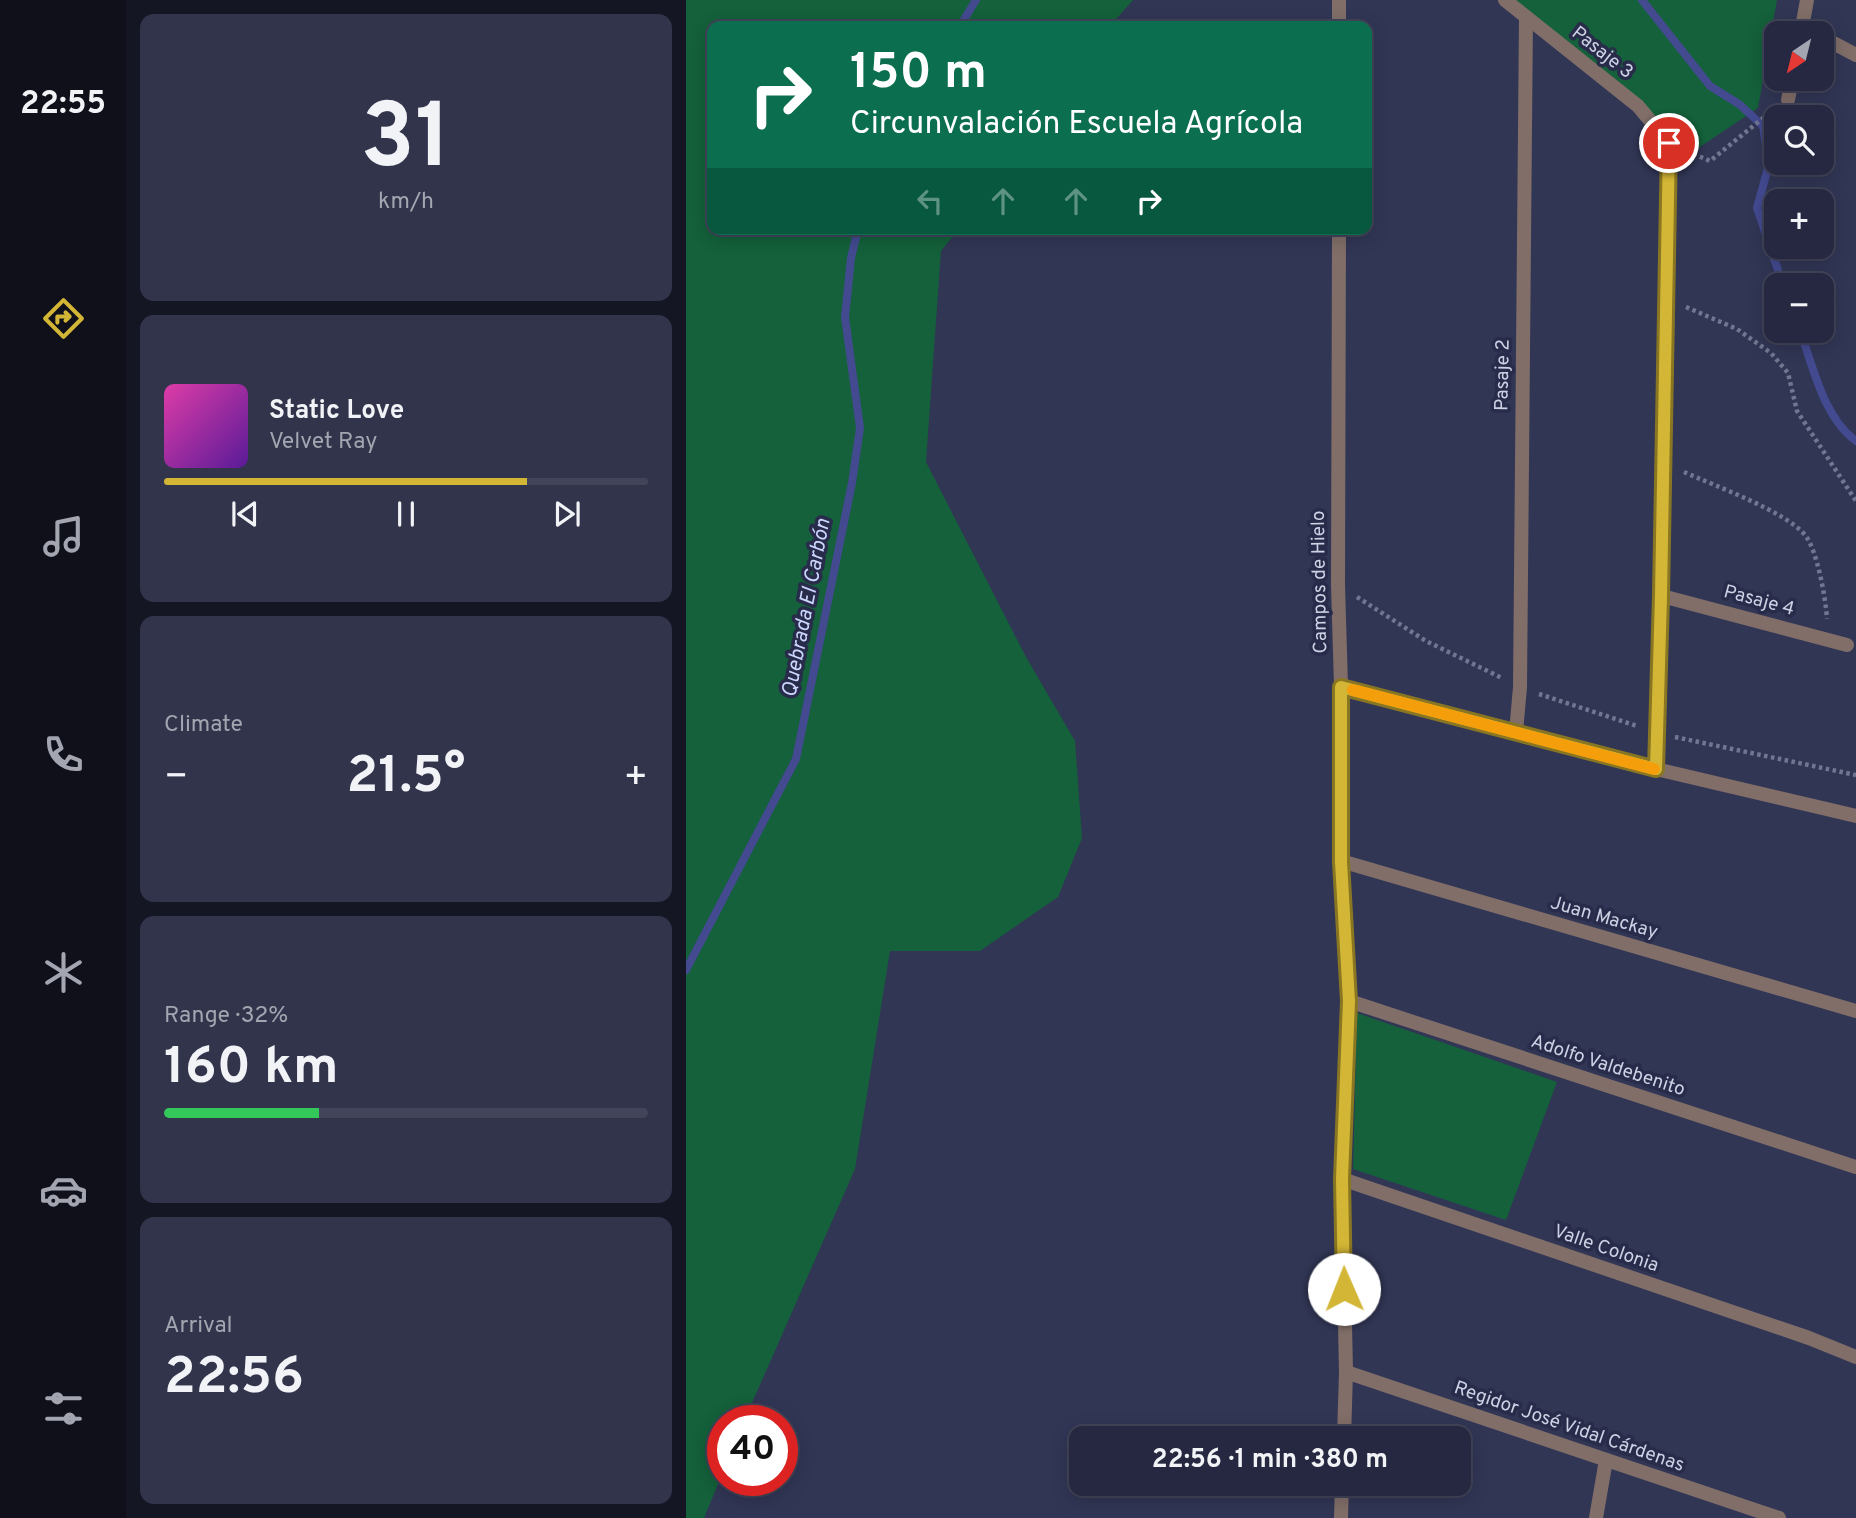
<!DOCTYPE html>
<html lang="en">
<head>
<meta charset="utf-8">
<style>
	:root { --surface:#252840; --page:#31344b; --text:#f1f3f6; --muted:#a3a6b1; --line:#424459; --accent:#d3b635 }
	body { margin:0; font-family:Overpass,sans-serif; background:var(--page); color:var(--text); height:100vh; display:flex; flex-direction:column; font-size:26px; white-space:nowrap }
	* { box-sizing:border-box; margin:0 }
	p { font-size:23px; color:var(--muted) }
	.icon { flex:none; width:38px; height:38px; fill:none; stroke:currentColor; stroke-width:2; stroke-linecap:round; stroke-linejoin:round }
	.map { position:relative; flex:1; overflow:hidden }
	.sheet { display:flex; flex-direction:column; gap:14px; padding:14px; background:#141623; width:560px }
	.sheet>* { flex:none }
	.banner { position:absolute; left:21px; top:21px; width:665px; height:214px; border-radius:14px; box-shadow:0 4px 18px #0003,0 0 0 2px var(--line); background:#0b6e4f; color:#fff; overflow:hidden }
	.needle { width:46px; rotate:215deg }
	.tools { position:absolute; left:1078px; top:21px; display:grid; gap:14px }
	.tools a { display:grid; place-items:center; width:70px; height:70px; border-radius:14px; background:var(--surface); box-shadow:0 4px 18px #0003,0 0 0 2px var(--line); font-size:35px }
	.speed { position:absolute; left:21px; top:1405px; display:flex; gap:14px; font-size:35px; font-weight:700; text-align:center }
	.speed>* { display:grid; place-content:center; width:91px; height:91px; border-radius:50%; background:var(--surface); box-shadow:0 4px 18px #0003,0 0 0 2px var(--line); line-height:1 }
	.speed .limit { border:10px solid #d22; background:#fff; color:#111 }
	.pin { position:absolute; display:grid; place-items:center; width:60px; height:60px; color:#fff; margin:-30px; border:4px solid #fff; border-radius:50%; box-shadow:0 2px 7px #0007 }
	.me { position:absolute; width:77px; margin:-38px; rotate:359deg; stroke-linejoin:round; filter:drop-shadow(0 0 5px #0008) }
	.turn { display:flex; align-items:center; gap:24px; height:147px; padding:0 28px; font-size:32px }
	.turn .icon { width:91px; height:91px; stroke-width:2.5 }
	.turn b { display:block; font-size:49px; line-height:60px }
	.lanes { display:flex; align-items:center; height:66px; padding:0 28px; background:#0003; justify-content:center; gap:35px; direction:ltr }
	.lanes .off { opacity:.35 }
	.big { font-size:52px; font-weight:700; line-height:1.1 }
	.sheet .tile { flex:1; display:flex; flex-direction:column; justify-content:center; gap:10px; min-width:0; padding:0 24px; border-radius:14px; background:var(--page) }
	.sheet .dial { align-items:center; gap:0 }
	.dial b { font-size:91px; line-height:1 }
	.song { display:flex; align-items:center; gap:21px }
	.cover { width:84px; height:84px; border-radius:10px; background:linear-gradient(135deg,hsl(320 70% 55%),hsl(270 70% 35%)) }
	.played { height:7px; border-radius:4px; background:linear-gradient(90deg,var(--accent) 75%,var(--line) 75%) }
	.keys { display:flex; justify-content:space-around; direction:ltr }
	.heat { display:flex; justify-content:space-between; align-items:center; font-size:38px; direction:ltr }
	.charge { height:10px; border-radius:5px; background:linear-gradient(90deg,#34c759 32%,var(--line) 0) }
	.trip { position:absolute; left:383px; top:1426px; width:402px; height:70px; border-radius:14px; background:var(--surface); box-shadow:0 4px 18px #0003,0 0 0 2px var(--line); font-weight:700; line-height:70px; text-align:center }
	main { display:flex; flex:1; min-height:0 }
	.dock { display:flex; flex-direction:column; width:126px; justify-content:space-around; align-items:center; background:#0f101a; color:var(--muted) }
	.dock .icon { width:49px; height:49px }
	.dock .current { color:var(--accent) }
	.dock b { font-size:32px; color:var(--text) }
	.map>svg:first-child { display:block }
	.green { fill:#14613b }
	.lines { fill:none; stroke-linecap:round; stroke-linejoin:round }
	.stream { stroke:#434a90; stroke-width:8 }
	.path { stroke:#727791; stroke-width:4.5; stroke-dasharray:3.5 3.5; stroke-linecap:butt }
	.minor { stroke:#816e69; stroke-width:14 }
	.tertiary { stroke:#816e69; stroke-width:14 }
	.route-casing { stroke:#897622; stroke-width:18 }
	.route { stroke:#d3b635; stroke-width:12 }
	.slow { stroke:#f59e0b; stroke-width:12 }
	.labels { text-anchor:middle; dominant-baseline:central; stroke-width:7; stroke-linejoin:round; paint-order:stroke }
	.street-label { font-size:19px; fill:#cdd1e4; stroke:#282c4a }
	.water-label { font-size:21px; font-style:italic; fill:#cdd6ff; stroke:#282c4a }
</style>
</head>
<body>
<main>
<nav class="dock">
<b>22:55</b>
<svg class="icon current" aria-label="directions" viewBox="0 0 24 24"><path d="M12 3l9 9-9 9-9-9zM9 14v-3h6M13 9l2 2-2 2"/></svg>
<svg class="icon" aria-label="music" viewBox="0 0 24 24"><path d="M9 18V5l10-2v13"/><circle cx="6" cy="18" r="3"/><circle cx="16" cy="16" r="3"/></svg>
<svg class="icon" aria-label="phone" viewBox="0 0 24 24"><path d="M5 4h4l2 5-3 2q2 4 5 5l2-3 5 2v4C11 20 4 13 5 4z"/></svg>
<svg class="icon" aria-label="climate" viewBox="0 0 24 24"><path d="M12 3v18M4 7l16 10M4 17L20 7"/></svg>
<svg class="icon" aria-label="car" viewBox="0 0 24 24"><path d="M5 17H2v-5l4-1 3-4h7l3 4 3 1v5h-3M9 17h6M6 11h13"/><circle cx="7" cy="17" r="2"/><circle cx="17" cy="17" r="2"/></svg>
<svg class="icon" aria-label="filters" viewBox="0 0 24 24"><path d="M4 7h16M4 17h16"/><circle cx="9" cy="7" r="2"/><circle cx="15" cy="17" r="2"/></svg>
</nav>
<section class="sheet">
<div class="tile dial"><b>31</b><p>km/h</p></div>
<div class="tile">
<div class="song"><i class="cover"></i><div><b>Static Love</b><p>Velvet Ray</p></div></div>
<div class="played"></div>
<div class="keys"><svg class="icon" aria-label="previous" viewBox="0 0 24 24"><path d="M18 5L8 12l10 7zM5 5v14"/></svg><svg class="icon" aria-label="pause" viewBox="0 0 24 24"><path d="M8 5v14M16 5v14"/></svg><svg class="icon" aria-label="next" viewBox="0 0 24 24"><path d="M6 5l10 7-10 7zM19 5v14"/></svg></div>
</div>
<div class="tile"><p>Climate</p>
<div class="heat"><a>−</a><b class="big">21.5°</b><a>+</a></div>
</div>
<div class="tile"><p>Range · 32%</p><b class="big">160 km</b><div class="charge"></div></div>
<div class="tile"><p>Arrival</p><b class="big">22:56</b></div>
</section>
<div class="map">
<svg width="1170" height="1518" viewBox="0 0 1170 1518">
	<rect width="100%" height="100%" fill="#313655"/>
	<!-- green -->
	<g class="green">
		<polygon points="0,0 447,0 424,26 26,26 26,229 273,229 255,251 240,462 340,657 389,741 396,838 372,897 294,951 204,951 169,1169 58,1421 37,1421 37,1472 18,1518 0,1518"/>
		<polygon points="813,0 1091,0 1072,108 1002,155"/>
		<polygon points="671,1013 871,1082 820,1220 667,1169"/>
	</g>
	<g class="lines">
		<!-- stream -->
		<g class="stream">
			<polyline points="956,0 1024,86 1053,104 1077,126 1083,164 1071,208 1097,285"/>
			<polyline points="274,26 290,0"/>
			<path d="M1114 331C1128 368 1137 417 1170 441"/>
			<polyline points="0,970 110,759 166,483 174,428 159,317 165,258 172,229"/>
		</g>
		<!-- path -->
		<g class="path">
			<polyline points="1001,151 1024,161 1087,110"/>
			<polyline points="1000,307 1051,329 1085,353 1102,373 1111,411 1170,501"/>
			<path d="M998 472C1029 486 1099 511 1119 535 1131 549 1140 600 1141 619"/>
			<polyline points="671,597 740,641 816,678"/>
			<polyline points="853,694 951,726"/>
			<polyline points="989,737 1170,775"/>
		</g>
		<!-- minor -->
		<g class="minor">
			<polyline points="819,0 952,106 983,143 976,596 970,769"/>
			<polyline points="1115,33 1121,0"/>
			<polyline points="1136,37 1170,55"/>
			<polyline points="1102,100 1106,79"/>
			<polyline points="976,596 1161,645"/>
			<polyline points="655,686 970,769 1170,816"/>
			<polyline points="830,732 834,687 840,17"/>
			<polyline points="655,861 1170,1011"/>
			<polyline points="663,1001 1170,1167"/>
			<polyline points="656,1179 1123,1338 1170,1357"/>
			<polyline points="660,1372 1093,1518"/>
			<polyline points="910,1518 920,1460"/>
		</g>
		<!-- tertiary -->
		<g class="tertiary">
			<polyline points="653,26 653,0"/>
			<polyline points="653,229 652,585 655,686 655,861 663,1001 656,1179 660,1372 658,1438"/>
			<polyline points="655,1518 656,1484"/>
		</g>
	</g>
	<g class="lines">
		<defs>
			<polyline id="route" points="658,1289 656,1179 663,1001 655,862 655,687 970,769 975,596 983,143"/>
		</defs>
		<!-- route casing -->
		<use href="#route" class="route-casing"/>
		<!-- route -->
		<use href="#route" class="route"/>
		<!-- slow -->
		<polyline class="slow" points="667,690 968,769"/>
	</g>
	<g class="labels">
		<!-- street labels -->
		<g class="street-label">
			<text transform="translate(916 53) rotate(38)">Pasaje 3</text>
			<text transform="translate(817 375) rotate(-89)">Pasaje 2</text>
			<text transform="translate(634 582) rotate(-91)">Campos de Hielo</text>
			<text transform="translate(1073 601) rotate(15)">Pasaje 4</text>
			<text transform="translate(918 918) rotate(16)">Juan Mackay</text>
			<text transform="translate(922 1066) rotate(18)">Adolfo Valdebenito</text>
			<text transform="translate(920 1249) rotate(19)">Valle Colonia</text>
			<text transform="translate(883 1427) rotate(19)">Regidor José Vidal Cárdenas</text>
		</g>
		<!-- water labels -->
		<g class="water-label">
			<text transform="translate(121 608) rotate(-79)">Quebrada El Carbón</text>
		</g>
	</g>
</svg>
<div class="tools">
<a><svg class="needle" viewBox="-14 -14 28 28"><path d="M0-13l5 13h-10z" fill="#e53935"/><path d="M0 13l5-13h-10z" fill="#a3a6b1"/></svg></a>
<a><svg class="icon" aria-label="search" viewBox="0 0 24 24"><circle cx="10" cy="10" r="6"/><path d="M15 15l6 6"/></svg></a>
<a>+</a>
<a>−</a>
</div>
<div class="speed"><div class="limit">40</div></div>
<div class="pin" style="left:983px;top:143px;background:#d93025"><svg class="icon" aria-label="arrive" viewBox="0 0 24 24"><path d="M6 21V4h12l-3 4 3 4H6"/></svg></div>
<svg class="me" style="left:658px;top:1289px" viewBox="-20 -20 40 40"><circle r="19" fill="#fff"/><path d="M0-13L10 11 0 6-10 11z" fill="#d3b635"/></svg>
<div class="trip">22:56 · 1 min · 380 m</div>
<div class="banner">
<div class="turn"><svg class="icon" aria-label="right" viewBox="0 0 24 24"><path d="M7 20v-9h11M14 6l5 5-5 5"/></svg><div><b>150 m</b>Circunvalación Escuela Agrícola</div></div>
<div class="lanes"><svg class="icon off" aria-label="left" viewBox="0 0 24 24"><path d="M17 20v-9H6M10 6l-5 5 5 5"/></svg><svg class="icon off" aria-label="ahead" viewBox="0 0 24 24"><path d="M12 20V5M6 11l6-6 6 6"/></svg><svg class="icon off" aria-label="ahead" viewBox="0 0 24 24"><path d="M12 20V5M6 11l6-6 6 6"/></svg><svg class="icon" aria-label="right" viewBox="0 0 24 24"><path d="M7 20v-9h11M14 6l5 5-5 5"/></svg></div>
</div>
</div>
</main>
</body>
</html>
